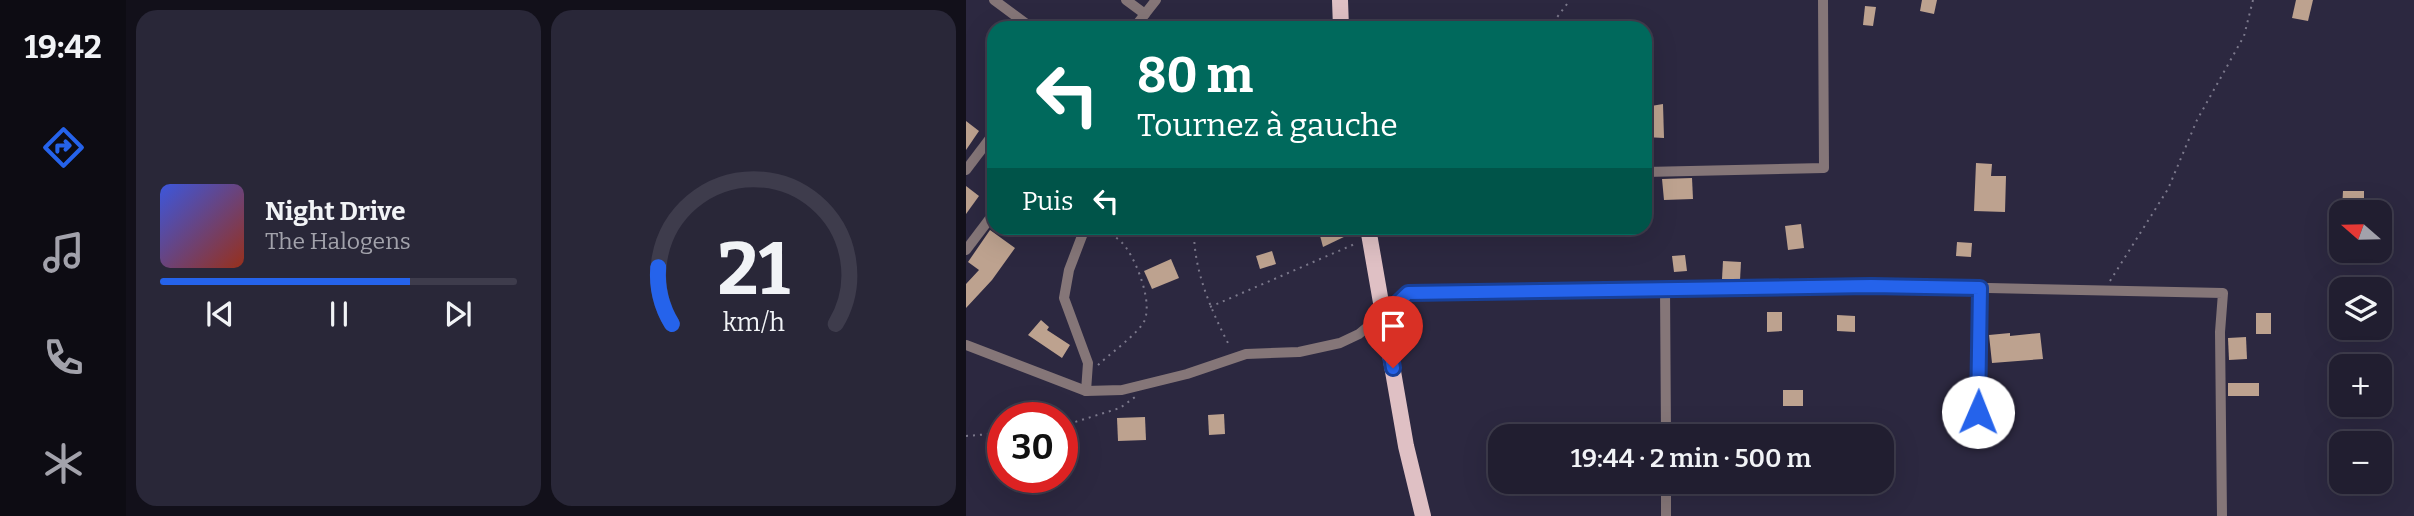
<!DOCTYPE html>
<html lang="fr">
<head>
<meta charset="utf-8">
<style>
	:root { --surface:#211e30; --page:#292738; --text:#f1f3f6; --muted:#a2a2ab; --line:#3e3c4c; --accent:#2563eb }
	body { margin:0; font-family:Bitter,serif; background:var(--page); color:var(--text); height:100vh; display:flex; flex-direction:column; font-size:26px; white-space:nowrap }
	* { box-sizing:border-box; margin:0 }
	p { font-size:23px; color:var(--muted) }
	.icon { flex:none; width:38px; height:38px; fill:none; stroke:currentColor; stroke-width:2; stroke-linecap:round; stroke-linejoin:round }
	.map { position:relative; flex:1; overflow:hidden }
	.drawer { display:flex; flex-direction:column; gap:10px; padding:10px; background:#12101a; width:840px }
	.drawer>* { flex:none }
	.top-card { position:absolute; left:21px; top:21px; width:665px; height:214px; border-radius:21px; box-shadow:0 7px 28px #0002,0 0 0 2px var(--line); background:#00695c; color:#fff; overflow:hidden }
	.needle { width:46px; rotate:290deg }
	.fabs { position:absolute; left:1363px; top:200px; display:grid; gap:14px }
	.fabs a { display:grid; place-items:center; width:63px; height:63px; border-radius:14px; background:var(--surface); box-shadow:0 7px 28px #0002,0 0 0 2px var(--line); font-size:35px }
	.speed { position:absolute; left:21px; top:402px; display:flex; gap:14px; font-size:35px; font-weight:700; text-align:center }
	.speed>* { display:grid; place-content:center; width:91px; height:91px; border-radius:50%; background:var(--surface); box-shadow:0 7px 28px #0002,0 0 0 2px var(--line); line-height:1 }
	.speed .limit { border:10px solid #d22; background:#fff; color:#111 }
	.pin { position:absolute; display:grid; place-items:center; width:60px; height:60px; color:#fff; margin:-72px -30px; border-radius:50% 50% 50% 0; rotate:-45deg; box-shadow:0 0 7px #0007 }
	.pin .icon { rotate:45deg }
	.me { position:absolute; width:77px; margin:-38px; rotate:1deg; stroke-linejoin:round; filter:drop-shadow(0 0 5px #0008) }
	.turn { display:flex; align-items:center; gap:24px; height:147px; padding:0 35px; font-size:32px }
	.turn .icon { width:91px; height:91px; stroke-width:2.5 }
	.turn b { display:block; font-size:49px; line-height:60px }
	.then { display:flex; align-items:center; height:66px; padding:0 35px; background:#0003; gap:14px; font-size:26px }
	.drawer .widget { flex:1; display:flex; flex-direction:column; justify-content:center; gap:10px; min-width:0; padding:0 24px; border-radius:21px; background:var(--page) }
	.drawer .dial { align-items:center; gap:0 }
	.dial svg { height:182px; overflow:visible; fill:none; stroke:var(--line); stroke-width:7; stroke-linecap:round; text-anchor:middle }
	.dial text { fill:var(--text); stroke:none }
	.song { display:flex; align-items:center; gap:21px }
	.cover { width:84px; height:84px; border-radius:10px; background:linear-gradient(135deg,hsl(230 70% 55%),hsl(10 70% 35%)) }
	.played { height:7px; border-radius:4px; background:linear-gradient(90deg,var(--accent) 70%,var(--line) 70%) }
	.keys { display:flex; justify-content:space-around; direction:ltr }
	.drawer .tiles { flex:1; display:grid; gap:10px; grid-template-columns:repeat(2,1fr) }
	.trip { position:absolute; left:522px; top:424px; width:406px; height:70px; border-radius:21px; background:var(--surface); box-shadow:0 7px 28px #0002,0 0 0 2px var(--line); font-weight:600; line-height:70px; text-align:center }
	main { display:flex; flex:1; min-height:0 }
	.dock { display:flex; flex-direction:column; width:126px; justify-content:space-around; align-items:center; background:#0d0c13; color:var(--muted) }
	.dock .icon { width:49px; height:49px }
	.dock .selected { color:var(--accent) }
	.dock b { font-size:32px; color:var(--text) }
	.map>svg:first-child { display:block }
	.building { fill:#bda28f }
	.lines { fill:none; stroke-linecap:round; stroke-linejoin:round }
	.path { stroke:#7c798c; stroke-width:2; stroke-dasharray:2 5; stroke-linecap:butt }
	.minor { stroke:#857678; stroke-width:10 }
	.primary { stroke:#dfc0c4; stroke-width:16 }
	.route-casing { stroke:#184099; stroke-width:18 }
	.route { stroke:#2563eb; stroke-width:12 }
</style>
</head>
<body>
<main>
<nav class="dock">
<b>19:42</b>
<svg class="icon selected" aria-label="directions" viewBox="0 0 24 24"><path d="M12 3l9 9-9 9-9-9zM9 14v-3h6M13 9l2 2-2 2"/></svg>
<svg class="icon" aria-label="music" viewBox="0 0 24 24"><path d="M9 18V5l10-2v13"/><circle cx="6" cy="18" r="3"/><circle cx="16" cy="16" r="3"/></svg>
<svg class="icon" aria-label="phone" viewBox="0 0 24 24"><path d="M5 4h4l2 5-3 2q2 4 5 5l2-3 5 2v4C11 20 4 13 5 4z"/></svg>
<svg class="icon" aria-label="climate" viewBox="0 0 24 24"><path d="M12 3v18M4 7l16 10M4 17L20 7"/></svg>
</nav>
<section class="drawer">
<div class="tiles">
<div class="widget">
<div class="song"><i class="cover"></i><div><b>Night Drive</b><p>The Halogens</p></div></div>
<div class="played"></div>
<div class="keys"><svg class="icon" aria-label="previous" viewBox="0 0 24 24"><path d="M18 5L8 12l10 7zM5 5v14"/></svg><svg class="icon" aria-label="pause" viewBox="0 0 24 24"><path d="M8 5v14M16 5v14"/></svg><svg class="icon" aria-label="next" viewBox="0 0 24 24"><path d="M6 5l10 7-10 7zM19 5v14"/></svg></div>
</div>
<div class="widget dial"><svg viewBox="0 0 100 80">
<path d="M14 69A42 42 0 1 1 86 69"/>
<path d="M14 69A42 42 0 0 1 8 44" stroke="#2563eb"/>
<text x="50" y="56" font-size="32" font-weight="700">21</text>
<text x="50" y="72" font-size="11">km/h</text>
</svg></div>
</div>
</section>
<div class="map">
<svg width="1448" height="516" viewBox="0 0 1448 516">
	<rect width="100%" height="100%" fill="#2c2840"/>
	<!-- building -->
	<g class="building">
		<polygon points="956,0 971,0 968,14 954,11"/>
		<polygon points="1330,0 1347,0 1342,21 1326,18"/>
		<polygon points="899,6 910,7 907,26 897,25"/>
		<polygon points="697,104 698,138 679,137 679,107"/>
		<polygon points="0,121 13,131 0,150"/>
		<polygon points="1010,163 1026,164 1025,176 1040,176 1039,212 1008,211"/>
		<polygon points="726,178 727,199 698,200 696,179"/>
		<polygon points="0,186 13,196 0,214"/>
		<polygon points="1377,191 1398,191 1398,210 1376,210"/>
		<polygon points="835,224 838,248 822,250 819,226"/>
		<polygon points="352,228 381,228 382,235 357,247"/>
		<polygon points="24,230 49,248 26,280 0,308 0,284 13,270 2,262"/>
		<polygon points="991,242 1006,243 1005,257 990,256"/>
		<polygon points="306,251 310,264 294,269 290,256"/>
		<polygon points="719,255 721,271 708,272 706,256"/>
		<polygon points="205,259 213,278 186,289 178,271"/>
		<polygon points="757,261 775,262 774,280 756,279"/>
		<polygon points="801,312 816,312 816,331 801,332"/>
		<rect x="1290" y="313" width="15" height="21"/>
		<polygon points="871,315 889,316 889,332 871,331"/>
		<polygon points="75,320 83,327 81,330 104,345 96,358 62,335"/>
		<polygon points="1044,333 1044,336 1074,333 1077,359 1026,363 1023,335"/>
		<polygon points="1280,337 1281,359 1263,360 1262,338"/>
		<rect x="1262" y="383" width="31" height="13"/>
		<rect x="817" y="390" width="20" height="16"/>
		<polygon points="258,414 259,434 243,435 242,415"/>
		<polygon points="179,417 180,440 152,441 151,418"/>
	</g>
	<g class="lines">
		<!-- path -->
		<g class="path">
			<polyline points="583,28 604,0"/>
			<path d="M228 228C227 270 245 310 264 347"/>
			<polyline points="1144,281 1202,189 1231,120 1278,36 1287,0"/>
			<polyline points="244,307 391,243"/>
			<path d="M132 365C146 352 164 340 176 325 189 308 172 265 161 249 155 239 145 235 137 228"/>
			<polyline points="96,426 154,408 169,397"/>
			<polyline points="0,436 37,433"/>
		</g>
		<!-- minor -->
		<g class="minor">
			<polyline points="28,0 66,28"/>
			<polyline points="160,0 179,14"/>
			<polyline points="168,28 190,0"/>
			<polyline points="0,170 28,133"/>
			<polyline points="679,172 858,168 857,0"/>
			<polyline points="119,228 103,270 98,298 122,363 120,391"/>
			<polyline points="0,250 28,213"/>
			<polyline points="699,288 700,436"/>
			<polyline points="0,345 120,391 156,390 221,374 280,354 333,352 374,343 393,334 442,293 931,286 1257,293 1254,332 1256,516"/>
			<polyline points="1012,437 1014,288"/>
			<polyline points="700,481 700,516"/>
		</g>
		<!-- primary -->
		<g class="primary">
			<polyline points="374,0 375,28"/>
			<polyline points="402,228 440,446 457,516"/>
		</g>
	</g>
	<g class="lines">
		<defs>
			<polyline id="route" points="427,368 418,316 442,293 905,286 1014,288 1012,412"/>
		</defs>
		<!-- route casing -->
		<use href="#route" class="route-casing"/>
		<!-- route -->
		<use href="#route" class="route"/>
	</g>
</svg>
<div class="fabs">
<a><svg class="needle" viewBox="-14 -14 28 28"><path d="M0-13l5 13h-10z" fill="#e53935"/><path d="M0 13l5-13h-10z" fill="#a2a2ab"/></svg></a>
<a><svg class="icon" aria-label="layers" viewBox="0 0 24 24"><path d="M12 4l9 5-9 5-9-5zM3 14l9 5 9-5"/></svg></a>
<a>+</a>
<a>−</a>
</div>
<div class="speed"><div class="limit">30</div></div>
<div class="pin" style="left:427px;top:368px;background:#d93025"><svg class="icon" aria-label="arrive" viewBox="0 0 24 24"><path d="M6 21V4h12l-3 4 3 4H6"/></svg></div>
<svg class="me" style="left:1012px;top:412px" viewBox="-20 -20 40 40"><circle r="19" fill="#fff"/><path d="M0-13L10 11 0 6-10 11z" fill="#2563eb"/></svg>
<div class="trip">19:44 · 2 min · 500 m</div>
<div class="top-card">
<div class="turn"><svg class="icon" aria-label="left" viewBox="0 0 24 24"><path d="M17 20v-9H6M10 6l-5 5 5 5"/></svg><div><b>80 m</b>Tournez à gauche</div></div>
<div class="then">Puis<svg class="icon" aria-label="left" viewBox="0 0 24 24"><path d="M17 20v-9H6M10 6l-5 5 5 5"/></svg></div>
</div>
</div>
</main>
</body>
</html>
